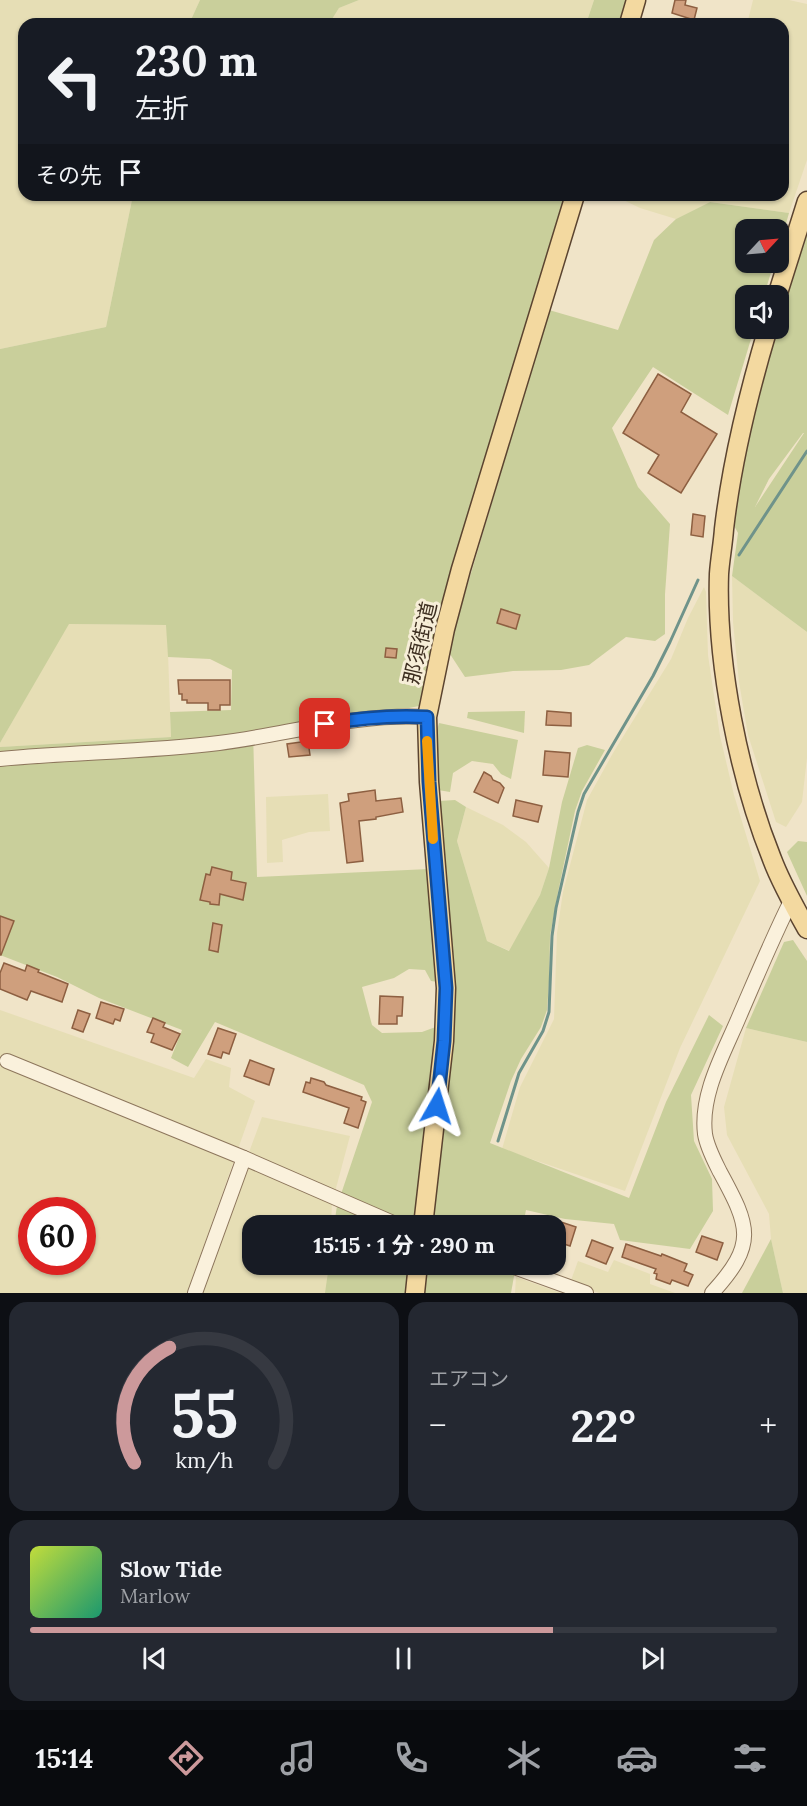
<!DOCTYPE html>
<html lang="ja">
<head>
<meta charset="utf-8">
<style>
	:root { --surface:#171b24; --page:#242831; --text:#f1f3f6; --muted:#9ea1a6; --line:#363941; --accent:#cc999b }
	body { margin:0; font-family:Lora,"Noto Sans JP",serif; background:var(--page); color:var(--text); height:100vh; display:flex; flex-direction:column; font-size:22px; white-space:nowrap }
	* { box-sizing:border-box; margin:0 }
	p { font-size:20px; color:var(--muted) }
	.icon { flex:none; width:33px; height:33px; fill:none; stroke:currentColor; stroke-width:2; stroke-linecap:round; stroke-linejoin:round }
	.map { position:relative; height:1293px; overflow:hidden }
	.details { display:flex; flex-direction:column; gap:9px; padding:9px; background:#0d0f14; flex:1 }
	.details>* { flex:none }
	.hud { position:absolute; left:18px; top:18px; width:771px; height:183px; border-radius:18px; box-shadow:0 2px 4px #0004; background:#171b24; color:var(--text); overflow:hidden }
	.needle { width:39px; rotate:64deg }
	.controls { position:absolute; left:735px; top:219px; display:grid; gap:12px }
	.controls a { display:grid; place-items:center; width:54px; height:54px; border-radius:12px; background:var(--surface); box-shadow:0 2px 4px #0004; font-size:30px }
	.speed { position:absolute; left:18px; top:1197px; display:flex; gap:12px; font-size:30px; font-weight:700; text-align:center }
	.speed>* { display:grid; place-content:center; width:78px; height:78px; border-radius:50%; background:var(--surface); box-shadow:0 2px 4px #0004; line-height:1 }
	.speed .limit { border:9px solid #d22; background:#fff; color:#111 }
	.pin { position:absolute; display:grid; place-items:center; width:51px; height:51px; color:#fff; margin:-26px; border-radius:12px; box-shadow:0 3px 9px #0006 }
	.me { position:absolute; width:66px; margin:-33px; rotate:6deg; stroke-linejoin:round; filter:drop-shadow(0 0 4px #0008) }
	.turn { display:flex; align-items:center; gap:21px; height:126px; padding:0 18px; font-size:27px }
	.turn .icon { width:78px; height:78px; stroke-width:2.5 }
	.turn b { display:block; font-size:42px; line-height:51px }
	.then { display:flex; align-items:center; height:57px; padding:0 18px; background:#0003; gap:12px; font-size:22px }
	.big { font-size:45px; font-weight:700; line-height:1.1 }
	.details .tile { flex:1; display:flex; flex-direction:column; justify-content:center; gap:9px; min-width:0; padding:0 21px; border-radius:18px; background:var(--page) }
	.details .dial { align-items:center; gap:0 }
	.dial svg { height:156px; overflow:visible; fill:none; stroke:var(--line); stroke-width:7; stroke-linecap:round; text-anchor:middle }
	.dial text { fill:var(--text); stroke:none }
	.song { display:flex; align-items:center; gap:18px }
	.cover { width:72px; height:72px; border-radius:9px; background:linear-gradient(135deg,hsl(70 70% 55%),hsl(160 70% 35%)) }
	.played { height:6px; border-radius:3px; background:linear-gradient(90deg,var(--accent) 70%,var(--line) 70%) }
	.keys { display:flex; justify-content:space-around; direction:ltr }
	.heat { display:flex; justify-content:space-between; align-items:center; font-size:33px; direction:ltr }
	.details .tiles { flex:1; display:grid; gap:9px; grid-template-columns:1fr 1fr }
	.tile:last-child { grid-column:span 2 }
	.trip { position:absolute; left:242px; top:1215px; width:324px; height:60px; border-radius:18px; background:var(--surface); box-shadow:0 2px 4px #0004; font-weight:700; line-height:60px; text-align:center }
	.tab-bar { display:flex; height:96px; justify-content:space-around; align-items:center; background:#090b0e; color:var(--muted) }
	.tab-bar .icon { width:42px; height:42px }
	.tab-bar .selected { color:var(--accent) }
	.tab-bar b { font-size:27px; color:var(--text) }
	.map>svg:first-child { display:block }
	.farmland { fill:#e6deb5; fill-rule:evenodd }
	.green { fill:#c9cf9b; fill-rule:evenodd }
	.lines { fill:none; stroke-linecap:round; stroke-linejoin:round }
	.stream { stroke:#6f938a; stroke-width:3 }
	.building { fill:#cf9f7d; stroke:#8d5f41; stroke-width:1.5 }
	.minor-casing { stroke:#8d765c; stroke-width:16 }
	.major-casing { stroke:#5b4430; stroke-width:21 }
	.minor { stroke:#faf1dc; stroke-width:14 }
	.major { stroke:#f3d9a0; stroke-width:18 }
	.route-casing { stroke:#114b97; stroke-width:15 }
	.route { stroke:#1a73e8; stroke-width:10 }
	.slow { stroke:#f59e0b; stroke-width:10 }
	.labels { text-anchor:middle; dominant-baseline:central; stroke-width:6; stroke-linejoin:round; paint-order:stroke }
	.street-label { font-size:21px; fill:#3d2e20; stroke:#f7eed8 }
</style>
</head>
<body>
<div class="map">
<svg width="807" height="1293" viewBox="0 0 807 1293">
	<rect width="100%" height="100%" fill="#f0e4c8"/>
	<!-- farmland -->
	<g class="farmland">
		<polygon points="0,0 200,0 189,24 24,24 24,195 133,195 106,327 0,349"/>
		<polygon points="359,0 594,0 586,24 329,24 339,8"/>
		<polygon points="753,0 789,0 807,4 807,160 789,213 710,202 676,219 640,208 613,195 783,195 783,24 747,24"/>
		<polygon points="732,576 807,632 807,758 802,802 786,827 776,822 748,735 739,682 733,622"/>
		<polygon points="704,587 706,592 708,655 720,736 734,795 760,881 680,1048 625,1191 502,1149 520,1087 554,1019 557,933 563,892 587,800 613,753 671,659 688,618"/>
		<polygon points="68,624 167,625 171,737 0,747 0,743"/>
		<polygon points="328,794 330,831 309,832 282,840 283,862 267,863 266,797"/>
		<polygon points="466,807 503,825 526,842 549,868 540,895 510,951 487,941 457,841"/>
		<path d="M0 1010 194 1078 206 1059 231 1068 229 1087 255 1101 187 1293H0ZM32 1210H82V1262H32Z"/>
		<polygon points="746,1028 807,1042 807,1293 783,1293 771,1239 769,1214 727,1135 724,1107"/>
		<polygon points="262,1117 350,1136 332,1203 331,1225 252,1226 252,1264 329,1265 326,1293 197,1293"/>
		<polygon points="614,1260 650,1274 650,1284 675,1293 599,1293 570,1283 578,1261 608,1272"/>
		<polygon points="516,1277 561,1293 515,1293"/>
	</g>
	<!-- green -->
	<g class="green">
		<polygon points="200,0 359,0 339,8 329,24 189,24"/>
		<polygon points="594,0 628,0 621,24 586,24"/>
		<polygon points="133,195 509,195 528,200 530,195 568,195 419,706 409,708 364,712 253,731 257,877 429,869 438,982 431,981 425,970 409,969 394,978 362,987 372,1025 382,1033 422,1032 441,1025 439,801 455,800 466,807 457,841 487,941 509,951 540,895 549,868 562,802 578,748 587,745 605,750 582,791 575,811 558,892 550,936 549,982 547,1010 541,1027 521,1059 511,1081 490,1143 629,1198 666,1102 709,1015 723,1026 691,1095 694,1141 712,1179 713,1211 690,1249 620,1240 614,1224 565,1219 526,1210 523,1225 334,1225 337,1206 372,1102 364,1085 215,1022 188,1067 171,1058 182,1030 99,998 57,977 0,955 0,747 171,737 170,712 231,710 232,670 210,659 168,657 166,625 69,624 0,743 0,349 106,327"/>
		<polygon points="710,202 789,213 779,248 778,230 746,230 746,262 774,263 764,295 746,296 746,328 754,329 728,415 653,367 612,428 638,487 670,524 665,594 665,634 655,641 626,637 589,665 561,670 513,671 465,677 448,651 549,310 618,330 654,240 676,219"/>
		<path d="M807 222V632L732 576 738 533 731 520 739 466 774 329 778 328 779 314ZM803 433H804L755 507 769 479Z"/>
		<polygon points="525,711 524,733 467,718 468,712"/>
		<path d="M439 723 518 740 511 779 501 774 493 764 472 761 453 773 450 792 438 790C437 769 432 743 439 723Z"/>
		<polygon points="798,841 807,842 807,896 787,852"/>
		<polygon points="793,940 807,961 807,1042 746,1028 784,942"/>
		<polygon points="771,1239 783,1293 742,1293"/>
		<polygon points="329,1265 516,1265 511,1293 325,1293"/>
	</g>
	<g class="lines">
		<!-- stream -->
		<g class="stream">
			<polyline points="739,555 807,451"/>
			<polyline points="498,1141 519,1073 543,1031 549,1012 552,936 556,908 578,812 584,794 653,676 670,642 698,580"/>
		</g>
	</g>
	<!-- building -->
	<g class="building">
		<polygon points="675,0 686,0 685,5 697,8 694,20 672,13"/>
		<polygon points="658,374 691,394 681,412 717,434 681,493 648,473 659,455 623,433"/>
		<polygon points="693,514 705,516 703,537 691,535"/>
		<polygon points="501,609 520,615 516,629 497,623"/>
		<polygon points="386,648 397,649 396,658 385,657"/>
		<polygon points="178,680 230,680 230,705 220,705 220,710 208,710 208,703 187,703 187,700 182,700 182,694 179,694"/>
		<polygon points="547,711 571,713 571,726 546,725"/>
		<polygon points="308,741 310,755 289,757 287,744"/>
		<polygon points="545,751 570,753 568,777 543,775"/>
		<polygon points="484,772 491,776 493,780 500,783 504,788 498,803 474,792"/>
		<polygon points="375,790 376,801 401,798 403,812 376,817 376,819 359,821 363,861 347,863 340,803 349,801 348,794"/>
		<polygon points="516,800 542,806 538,822 513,816"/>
		<polygon points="212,867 232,872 231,880 246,883 243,900 220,894 219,905 210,904 210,902 200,900 206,874 210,875"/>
		<polygon points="0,916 14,921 1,955 0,955"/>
		<polygon points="213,923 222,925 218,952 209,950"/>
		<polygon points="4,963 25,971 27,965 39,970 38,972 68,984 62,1002 31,991 27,1000 0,989 0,973"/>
		<polygon points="380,996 403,997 402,1016 397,1016 397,1024 379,1024"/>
		<polygon points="101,1002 124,1009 120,1021 115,1019 113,1024 96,1018"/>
		<polygon points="78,1010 90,1014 83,1032 72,1028"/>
		<polygon points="153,1018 165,1023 163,1027 180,1034 172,1050 151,1042 154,1034 147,1032"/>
		<polygon points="218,1028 236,1034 229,1054 223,1052 221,1058 208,1054"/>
		<polygon points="250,1060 274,1069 269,1085 244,1076"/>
		<polygon points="311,1078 324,1082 326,1085 362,1097 361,1100 366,1102 358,1128 344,1123 349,1108 303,1092 306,1082 310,1083"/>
		<polygon points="555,1220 576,1227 570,1246 555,1241"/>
		<polygon points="702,1236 723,1243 717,1260 696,1252"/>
		<polygon points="592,1240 613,1248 606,1264 586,1256"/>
		<polygon points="626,1244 661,1256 662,1254 687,1264 684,1271 693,1275 688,1286 672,1280 670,1284 656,1279 657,1274 654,1273 656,1269 622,1257"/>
	</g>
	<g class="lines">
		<defs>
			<g id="minor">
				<path d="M0 759C73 752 147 752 219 743 290 734 355 713 427 717"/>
				<polyline points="7,1061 244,1158 400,1226"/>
				<polyline points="506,1264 586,1293"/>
				<polyline points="195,1293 244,1158"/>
				<path d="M712 1293C757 1244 750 1227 720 1172 714 1160 707 1147 705 1134 700 1094 724 1053 739 1017 756 978 772 939 791 901"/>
			</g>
			<g id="major">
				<polyline points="629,24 636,0"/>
				<polyline points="777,296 807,201"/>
				<path d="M768 328C748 395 732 460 724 529 723 544 720 559 719 574 716 663 739 777 772 859 781 883 794 906 807 929"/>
				<polyline points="423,1226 444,1041 446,988 429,782 427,717 445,629 461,569 575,195"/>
				<polyline points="415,1293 418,1264"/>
			</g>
		</defs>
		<!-- minor casing -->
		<use href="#minor" class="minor-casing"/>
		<!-- major casing -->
		<use href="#major" class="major-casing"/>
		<!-- minor -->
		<use href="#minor" class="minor"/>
		<!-- major -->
		<use href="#major" class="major"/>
	</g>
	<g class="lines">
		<defs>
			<path id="route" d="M325 724C359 718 392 715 427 717L429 782 446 988 444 1041 437 1106"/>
		</defs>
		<!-- route casing -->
		<use href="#route" class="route-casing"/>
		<!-- route -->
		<use href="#route" class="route"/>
		<!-- slow -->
		<polyline class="slow" points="427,741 433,839"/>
	</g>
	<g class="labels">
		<!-- street labels -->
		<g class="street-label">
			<text transform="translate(420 643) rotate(-77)">那須街道</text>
		</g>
	</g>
</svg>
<div class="controls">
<a><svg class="needle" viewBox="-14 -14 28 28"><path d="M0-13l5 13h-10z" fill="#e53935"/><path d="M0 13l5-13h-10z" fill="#9ea1a6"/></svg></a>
<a><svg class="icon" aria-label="sound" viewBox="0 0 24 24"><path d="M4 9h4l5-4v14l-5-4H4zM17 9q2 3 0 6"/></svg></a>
</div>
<div class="speed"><div class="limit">60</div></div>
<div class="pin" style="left:325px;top:724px;background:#d93025"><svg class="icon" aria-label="arrive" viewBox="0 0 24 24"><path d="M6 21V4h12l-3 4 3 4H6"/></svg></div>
<svg class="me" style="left:437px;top:1106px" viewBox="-20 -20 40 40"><path d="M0-17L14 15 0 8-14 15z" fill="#1a73e8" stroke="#fff" stroke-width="4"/></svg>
<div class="trip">15:15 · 1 分 · 290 m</div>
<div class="hud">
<div class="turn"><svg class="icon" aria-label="left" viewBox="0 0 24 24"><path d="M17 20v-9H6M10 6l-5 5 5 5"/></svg><div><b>230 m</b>左折</div></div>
<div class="then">その先<svg class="icon" aria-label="arrive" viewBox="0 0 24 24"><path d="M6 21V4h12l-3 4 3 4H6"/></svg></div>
</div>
</div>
<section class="details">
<div class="tiles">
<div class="tile dial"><svg viewBox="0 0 100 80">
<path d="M14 69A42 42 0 1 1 86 69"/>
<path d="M14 69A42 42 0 0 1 32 10" stroke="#cc999b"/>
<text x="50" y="56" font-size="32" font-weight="700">55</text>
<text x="50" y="72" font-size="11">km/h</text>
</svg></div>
<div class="tile"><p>エアコン</p>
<div class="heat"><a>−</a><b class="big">22°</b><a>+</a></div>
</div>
<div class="tile">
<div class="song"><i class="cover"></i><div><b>Slow Tide</b><p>Marlow</p></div></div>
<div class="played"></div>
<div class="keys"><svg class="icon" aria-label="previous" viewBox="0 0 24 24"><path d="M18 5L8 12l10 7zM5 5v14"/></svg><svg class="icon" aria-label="pause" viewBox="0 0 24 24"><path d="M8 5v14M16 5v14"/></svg><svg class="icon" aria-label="next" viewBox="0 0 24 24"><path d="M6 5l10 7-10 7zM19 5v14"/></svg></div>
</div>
</div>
</section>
<nav class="tab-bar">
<b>15:14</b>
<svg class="icon selected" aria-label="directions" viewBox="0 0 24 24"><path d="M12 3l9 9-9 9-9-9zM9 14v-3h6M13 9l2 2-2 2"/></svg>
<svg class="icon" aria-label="music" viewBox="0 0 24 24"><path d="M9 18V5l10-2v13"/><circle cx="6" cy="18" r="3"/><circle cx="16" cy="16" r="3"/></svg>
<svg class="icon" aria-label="phone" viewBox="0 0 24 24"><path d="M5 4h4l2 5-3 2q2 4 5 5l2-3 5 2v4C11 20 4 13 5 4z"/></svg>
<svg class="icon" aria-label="climate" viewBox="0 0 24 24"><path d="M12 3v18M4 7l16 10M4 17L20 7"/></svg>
<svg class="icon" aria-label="car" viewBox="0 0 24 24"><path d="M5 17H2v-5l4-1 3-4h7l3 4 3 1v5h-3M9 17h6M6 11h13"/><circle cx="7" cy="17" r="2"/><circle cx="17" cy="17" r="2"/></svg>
<svg class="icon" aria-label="filters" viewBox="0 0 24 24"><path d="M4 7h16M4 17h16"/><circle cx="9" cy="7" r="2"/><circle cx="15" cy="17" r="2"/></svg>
</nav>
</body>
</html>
